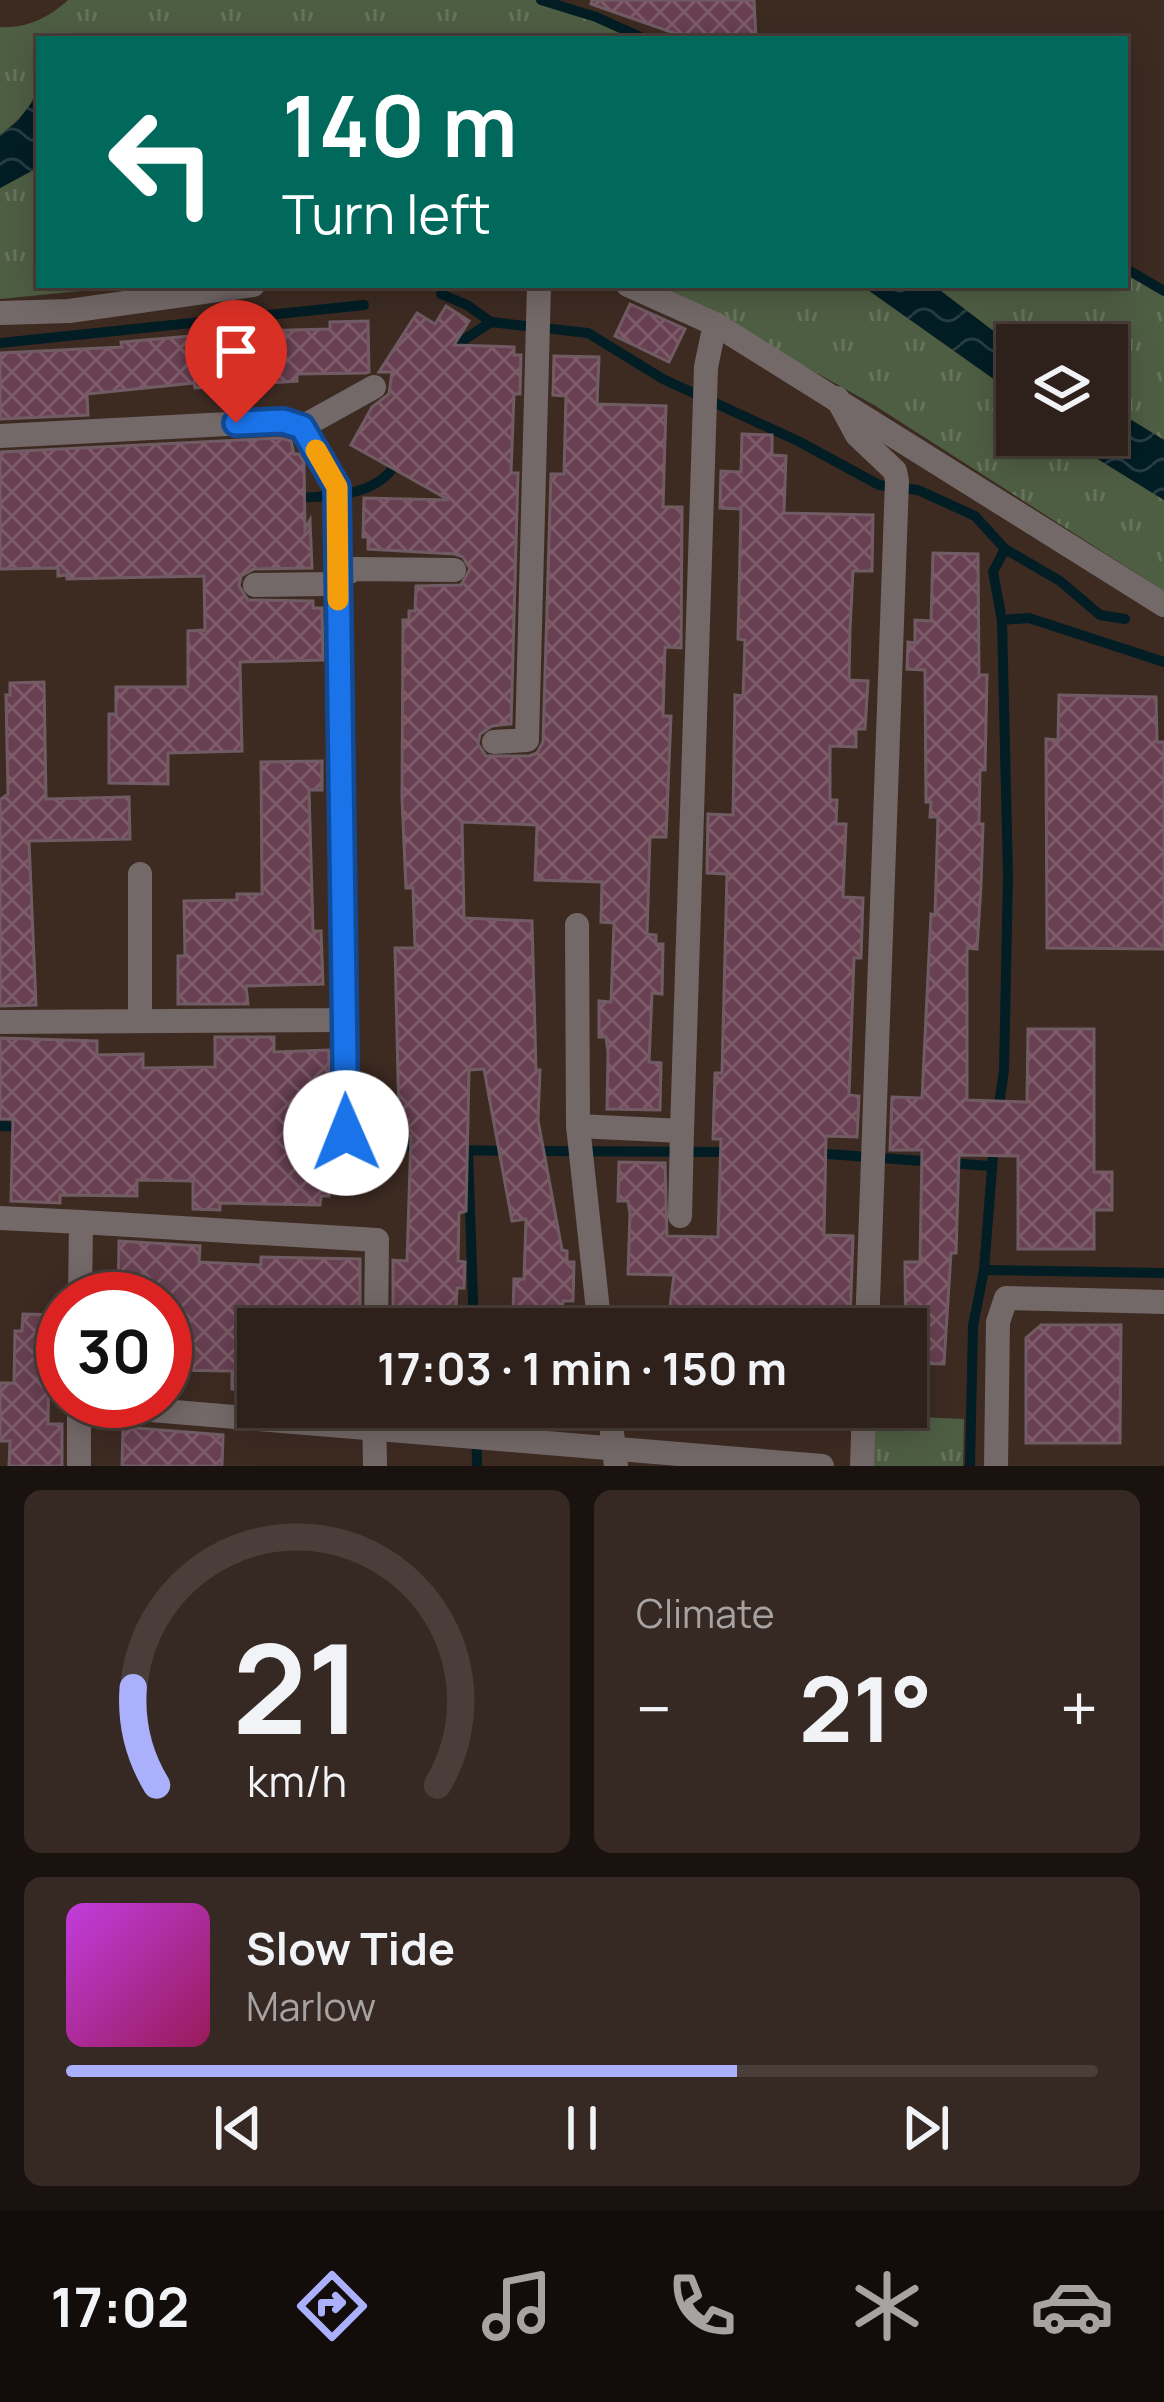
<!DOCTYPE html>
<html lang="en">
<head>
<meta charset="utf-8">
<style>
	:root { --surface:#2e201a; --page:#362823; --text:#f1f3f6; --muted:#a7a3a2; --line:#493e39; --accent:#aab0fb }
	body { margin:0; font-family:Manrope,sans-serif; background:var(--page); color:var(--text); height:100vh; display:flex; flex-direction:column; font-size:45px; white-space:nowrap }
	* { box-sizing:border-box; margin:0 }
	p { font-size:39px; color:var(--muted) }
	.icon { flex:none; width:66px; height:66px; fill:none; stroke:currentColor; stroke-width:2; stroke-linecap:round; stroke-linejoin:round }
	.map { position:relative; height:1466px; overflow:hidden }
	.drawer { display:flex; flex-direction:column; gap:24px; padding:24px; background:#19120e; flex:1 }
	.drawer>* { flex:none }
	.top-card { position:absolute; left:36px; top:36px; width:1092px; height:252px; border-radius:0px; box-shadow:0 6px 30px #0003,0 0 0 3px var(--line); background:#00695c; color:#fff; overflow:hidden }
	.tools { position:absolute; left:996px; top:324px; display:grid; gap:24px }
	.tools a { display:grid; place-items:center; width:132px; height:132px; border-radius:0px; background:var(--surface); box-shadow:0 6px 30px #0003,0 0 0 3px var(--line); font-size:60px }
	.speed { position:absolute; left:36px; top:1272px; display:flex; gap:24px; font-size:60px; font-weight:700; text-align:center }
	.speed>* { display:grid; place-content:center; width:156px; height:156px; border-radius:50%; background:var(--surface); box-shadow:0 6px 30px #0003,0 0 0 3px var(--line); line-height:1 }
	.speed .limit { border:18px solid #d22; background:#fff; color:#111 }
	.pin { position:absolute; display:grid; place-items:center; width:102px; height:102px; color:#fff; margin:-123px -51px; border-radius:50% 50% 50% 0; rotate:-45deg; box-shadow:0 0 12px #0007 }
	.pin .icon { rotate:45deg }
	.me { position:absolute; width:132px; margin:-66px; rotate:359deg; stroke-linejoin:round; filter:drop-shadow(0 0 9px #0008) }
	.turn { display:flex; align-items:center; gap:42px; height:252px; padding:0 48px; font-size:54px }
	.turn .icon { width:156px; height:156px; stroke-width:2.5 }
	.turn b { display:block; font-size:84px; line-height:102px }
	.big { font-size:90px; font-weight:700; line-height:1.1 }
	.drawer .card { flex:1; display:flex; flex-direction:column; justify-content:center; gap:18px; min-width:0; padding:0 42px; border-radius:18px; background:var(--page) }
	.drawer .dial { align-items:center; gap:0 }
	.dial svg { height:312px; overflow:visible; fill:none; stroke:var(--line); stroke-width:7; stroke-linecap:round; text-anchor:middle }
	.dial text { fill:var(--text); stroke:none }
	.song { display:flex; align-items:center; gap:36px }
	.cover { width:144px; height:144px; border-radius:18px; background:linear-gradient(135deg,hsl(290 70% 55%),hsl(330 70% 35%)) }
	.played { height:12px; border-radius:6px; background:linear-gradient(90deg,var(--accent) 65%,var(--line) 65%) }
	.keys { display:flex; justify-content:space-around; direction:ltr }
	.heat { display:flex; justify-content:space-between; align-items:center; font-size:66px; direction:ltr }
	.drawer .tiles { flex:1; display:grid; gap:24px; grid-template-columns:1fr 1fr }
	.card:last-child { grid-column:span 2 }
	.trip { position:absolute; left:237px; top:1308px; width:690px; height:120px; border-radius:0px; background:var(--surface); box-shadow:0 6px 30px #0003,0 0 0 3px var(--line); font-weight:700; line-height:120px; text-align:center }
	.dock { display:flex; height:192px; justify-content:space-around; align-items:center; background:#120d0a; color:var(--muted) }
	.dock .icon { width:84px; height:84px }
	.dock .selected { color:var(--accent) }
	.dock b { font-size:54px; color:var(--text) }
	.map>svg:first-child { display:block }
	.park { fill:url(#park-tufts) }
	.water { fill:url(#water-waves) }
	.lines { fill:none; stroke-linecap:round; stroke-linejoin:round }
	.stream { stroke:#021d24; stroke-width:10 }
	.building { fill:url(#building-cross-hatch); stroke:#715c64; stroke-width:3 }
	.minor { stroke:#746969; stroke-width:24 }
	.route-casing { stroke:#114b97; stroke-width:30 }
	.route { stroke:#1a73e8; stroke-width:21 }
	.slow { stroke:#f59e0b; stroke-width:21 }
</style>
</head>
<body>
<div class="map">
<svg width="1164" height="1466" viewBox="0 0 1164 1466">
	<defs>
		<pattern id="park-tufts" width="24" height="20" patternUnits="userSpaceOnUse" patternTransform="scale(3)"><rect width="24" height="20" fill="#4e5e43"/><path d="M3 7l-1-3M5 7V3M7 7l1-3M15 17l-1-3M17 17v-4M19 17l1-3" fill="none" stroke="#67745d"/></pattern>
		<pattern id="water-waves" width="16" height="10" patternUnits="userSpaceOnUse" patternTransform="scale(3)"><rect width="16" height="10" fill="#021d24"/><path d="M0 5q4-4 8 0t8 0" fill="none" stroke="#273d43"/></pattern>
		<pattern id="building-cross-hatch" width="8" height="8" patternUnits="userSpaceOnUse" patternTransform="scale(3)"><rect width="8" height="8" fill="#684051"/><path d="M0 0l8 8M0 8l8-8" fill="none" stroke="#7d5b69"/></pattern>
	</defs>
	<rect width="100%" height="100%" fill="#3d2b22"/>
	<!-- park -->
	<g class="park">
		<path d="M68 0H541L596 17 645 39H39C39 87 42 103 0 135V27C26 29 50 17 68 0Z"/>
		<polygon points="39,167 39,285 141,285 0,299 0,188"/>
		<polygon points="1125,268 1164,291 1164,440 1107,405 1107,345 1017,345 1017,349 933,285 1125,285"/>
		<polygon points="659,285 861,285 1005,387 1017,384 1017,435 1070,435 1088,453 1164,500 1164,591 874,405"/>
		<polygon points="873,1415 964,1419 963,1466 872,1466"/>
	</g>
	<!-- water -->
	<g class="water">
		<polygon points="39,93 39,167 0,188 0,135 17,122"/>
		<polygon points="861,285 933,285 1017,349 1017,384 1005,387"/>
		<polygon points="1107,405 1164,440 1164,500 1088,453 1070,435 1107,435"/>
	</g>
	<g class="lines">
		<!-- stream -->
		<g class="stream">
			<polyline points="541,0 596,17 645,39"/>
			<polyline points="1125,268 1164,291"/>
			<polyline points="441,294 467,305 491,322 588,333 663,379 798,441 879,485 918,490 975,516 1005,549 1060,581 1100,615 1125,619"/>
			<polyline points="0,343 364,305"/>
			<polyline points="447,355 450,349 491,322"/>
			<path d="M294 498C331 496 381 497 398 459"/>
			<polyline points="1002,620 993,572 1005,549"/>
			<polyline points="998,1112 1004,1070 1008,876 1002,620 1029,618 1164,662"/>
			<polyline points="0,1126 22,1127"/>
			<polyline points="316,1141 424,1147"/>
			<polyline points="454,1150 514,1151"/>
			<polyline points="468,1151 474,1329"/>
			<polyline points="532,1151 729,1152"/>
			<polyline points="814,1153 990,1166"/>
			<polyline points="984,1270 1164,1273"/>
			<polyline points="476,1407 477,1466"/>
			<polyline points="970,1466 973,1326 984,1270 994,1143"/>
		</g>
	</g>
	<!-- building -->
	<g class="building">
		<polygon points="592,0 754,0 756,39 691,39 591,4"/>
		<polygon points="630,304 685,329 669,362 615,336"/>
		<polygon points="446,306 469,321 454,345 514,347 514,355 521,355 520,394 514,394 511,473 518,473 511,724 492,726 480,734 478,744 486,756 529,756 537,753 543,742 551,474 564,474 566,396 553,395 554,356 599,357 597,404 666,406 663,507 682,507 681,648 665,647 663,716 671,716 666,837 650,837 647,934 656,935 656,944 663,944 662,994 652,993 649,1062 661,1063 660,1110 607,1109 608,1052 606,1037 599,1037 599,1001 611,1002 614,923 601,922 602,882 535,880 537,825 462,822 464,918 532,921 536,1070 540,1070 538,1120 562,1250 567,1251 567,1262 574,1262 573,1301 563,1301 562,1312 513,1311 514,1279 524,1279 526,1219 512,1221 484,1069 469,1070 466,1211 459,1213 458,1261 465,1262 464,1288 457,1288 455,1327 393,1326 393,1260 407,1261 411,1136 408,1136 408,1120 399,1120 395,948 415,948 413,888 406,888 402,799 403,620 409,620 409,611 415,611 416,586 461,585 470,569 463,557 455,554 368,549 368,537 363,537 364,498 449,500 351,445 372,407 389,394 392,372 379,372 417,313 435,324"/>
		<polygon points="368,321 369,372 366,373 297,374 297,381 195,388 194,383 87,394 88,415 0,419 0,353 122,347 121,342 249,331 330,329 330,322"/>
		<polygon points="742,434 772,435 772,455 786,456 784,513 873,515 872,571 853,571 850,630 849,680 868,681 865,729 856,729 856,747 830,746 830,800 837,800 836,824 846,824 843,897 863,898 861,958 854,958 849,1095 859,1096 857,1137 826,1136 824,1235 853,1236 850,1323 748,1320 747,1329 667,1329 674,1275 628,1274 630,1213 628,1201 618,1201 619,1162 665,1163 667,1236 718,1237 721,1139 713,1139 715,1073 722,1073 727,874 707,873 708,814 733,815 735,695 743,696 745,640 738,639 741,509 720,508 721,471 741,472"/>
		<polygon points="280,438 291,441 294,454 299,454 304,462 305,529 310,520 312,568 254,569 241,576 239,586 248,600 313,601 313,608 322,608 323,660 240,662 242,751 168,753 168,784 109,783 109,714 116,714 116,687 188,687 188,631 205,630 204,576 67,579 67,575 58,576 58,568 0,569 0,452"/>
		<polygon points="933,553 978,554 979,675 987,675 985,770 980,770 979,824 983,824 981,886 977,949 967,948 967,1100 1027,1102 1028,1029 1094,1029 1094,1172 1112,1172 1112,1210 1094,1210 1094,1249 1018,1249 1018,1156 959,1155 956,1253 951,1253 944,1364 906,1363 905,1262 920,1262 922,1150 890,1150 892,1097 922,1098 931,914 935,915 938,817 930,817 931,802 926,802 925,670 907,669 908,642 915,643 915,620 931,621"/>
		<polygon points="44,682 46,799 129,797 130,839 29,841 36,1005 0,1006 0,800 8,794 6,695 10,695 10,683"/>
		<polygon points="1059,695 1156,697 1157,742 1164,742 1164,949 1047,948 1046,739 1058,740"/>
		<polygon points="322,761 322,790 309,790 313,931 321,931 323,984 246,986 248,1004 178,1004 178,956 185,956 184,901 237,900 237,894 262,894 261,762"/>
		<polygon points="215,1037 274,1037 274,1052 329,1050 329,1196 321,1196 320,1205 220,1203 220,1210 193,1209 193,1181 137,1180 137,1196 60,1195 60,1203 11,1201 13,1119 0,1119 0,1038 97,1041 97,1055 143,1054 143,1068 215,1067"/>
		<polygon points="119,1241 200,1246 199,1262 261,1265 261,1257 360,1259 360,1325 258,1322 258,1390 232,1389 232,1371 165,1370 165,1293 118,1291"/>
		<polygon points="23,1314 63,1315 63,1361 49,1361 48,1424 62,1424 62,1466 9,1466 10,1441 0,1441 0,1383 14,1383 15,1331 22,1331"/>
		<polygon points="1041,1325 1121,1325 1120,1443 1026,1443 1026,1338"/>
		<polygon points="123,1427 223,1435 222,1466 122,1466"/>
	</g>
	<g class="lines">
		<!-- minor -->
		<g class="minor">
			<polyline points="628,285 715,324 1164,605"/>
			<polyline points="0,313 69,311 253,285"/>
			<polyline points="837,398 857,435 895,471 897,481 867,1329"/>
			<polyline points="302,427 374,387"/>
			<polyline points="0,436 283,421 302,427 337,487 345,1020 0,1022"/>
			<polyline points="255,585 326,584 355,569 454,570"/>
			<polyline points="494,742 527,740 539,285"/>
			<polyline points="140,874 140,1021"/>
			<polyline points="577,925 578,1126"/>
			<polyline points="345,1020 346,1133"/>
			<polyline points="680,1216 682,1131"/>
			<polyline points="0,1218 81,1222 80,1299"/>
			<polyline points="81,1222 377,1240 376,1329"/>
			<polyline points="600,1329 578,1126 682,1131 706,367 715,324"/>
			<polyline points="374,1407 375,1466"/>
			<polyline points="609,1407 616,1466"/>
			<polyline points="79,1466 79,1404 822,1466"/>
			<polyline points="862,1466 864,1407"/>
			<polyline points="996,1466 998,1322 1006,1298 1164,1302"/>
		</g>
	</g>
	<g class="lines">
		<defs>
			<polyline id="route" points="236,423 283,421 302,427 337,487 346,1133"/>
		</defs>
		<!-- route casing -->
		<use href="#route" class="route-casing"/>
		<!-- route -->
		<use href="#route" class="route"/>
		<!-- slow -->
		<polyline class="slow" points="316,450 337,487 338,600"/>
	</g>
</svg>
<div class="tools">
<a><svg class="icon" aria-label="layers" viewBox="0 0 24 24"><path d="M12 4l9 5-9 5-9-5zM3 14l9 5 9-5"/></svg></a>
</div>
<div class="speed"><div class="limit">30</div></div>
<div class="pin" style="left:236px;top:423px;background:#d93025"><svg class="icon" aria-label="arrive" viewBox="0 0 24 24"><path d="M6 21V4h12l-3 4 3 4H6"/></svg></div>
<svg class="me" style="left:346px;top:1133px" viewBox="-20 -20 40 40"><circle r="19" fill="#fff"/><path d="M0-13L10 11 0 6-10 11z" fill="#1a73e8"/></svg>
<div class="trip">17:03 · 1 min · 150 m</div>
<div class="top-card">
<div class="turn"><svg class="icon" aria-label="left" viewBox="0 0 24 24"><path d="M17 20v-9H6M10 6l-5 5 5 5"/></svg><div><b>140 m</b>Turn left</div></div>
</div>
</div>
<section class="drawer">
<div class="tiles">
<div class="card dial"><svg viewBox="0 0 100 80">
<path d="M14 69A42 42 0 1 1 86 69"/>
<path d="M14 69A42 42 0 0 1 8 44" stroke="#aab0fb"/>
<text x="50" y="56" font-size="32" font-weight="700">21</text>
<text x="50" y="72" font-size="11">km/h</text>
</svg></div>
<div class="card"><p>Climate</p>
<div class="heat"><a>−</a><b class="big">21°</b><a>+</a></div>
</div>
<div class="card">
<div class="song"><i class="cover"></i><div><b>Slow Tide</b><p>Marlow</p></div></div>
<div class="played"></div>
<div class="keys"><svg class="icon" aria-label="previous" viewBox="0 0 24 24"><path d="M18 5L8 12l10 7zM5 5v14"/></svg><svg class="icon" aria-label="pause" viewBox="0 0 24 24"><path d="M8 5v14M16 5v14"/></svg><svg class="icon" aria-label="next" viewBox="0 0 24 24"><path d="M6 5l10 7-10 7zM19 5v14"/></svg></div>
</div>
</div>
</section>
<nav class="dock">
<b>17:02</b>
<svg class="icon selected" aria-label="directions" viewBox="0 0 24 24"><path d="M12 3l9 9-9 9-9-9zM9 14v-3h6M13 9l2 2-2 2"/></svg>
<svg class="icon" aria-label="music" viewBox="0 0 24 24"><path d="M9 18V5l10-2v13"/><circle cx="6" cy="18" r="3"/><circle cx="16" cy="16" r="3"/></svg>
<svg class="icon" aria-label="phone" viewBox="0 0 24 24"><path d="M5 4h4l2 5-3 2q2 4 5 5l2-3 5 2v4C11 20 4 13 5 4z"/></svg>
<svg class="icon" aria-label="climate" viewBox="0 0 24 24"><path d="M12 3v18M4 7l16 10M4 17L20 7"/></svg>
<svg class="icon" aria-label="car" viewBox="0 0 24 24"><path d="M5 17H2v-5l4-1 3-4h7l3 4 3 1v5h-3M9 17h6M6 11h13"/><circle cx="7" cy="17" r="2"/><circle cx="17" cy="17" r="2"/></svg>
</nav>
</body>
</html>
